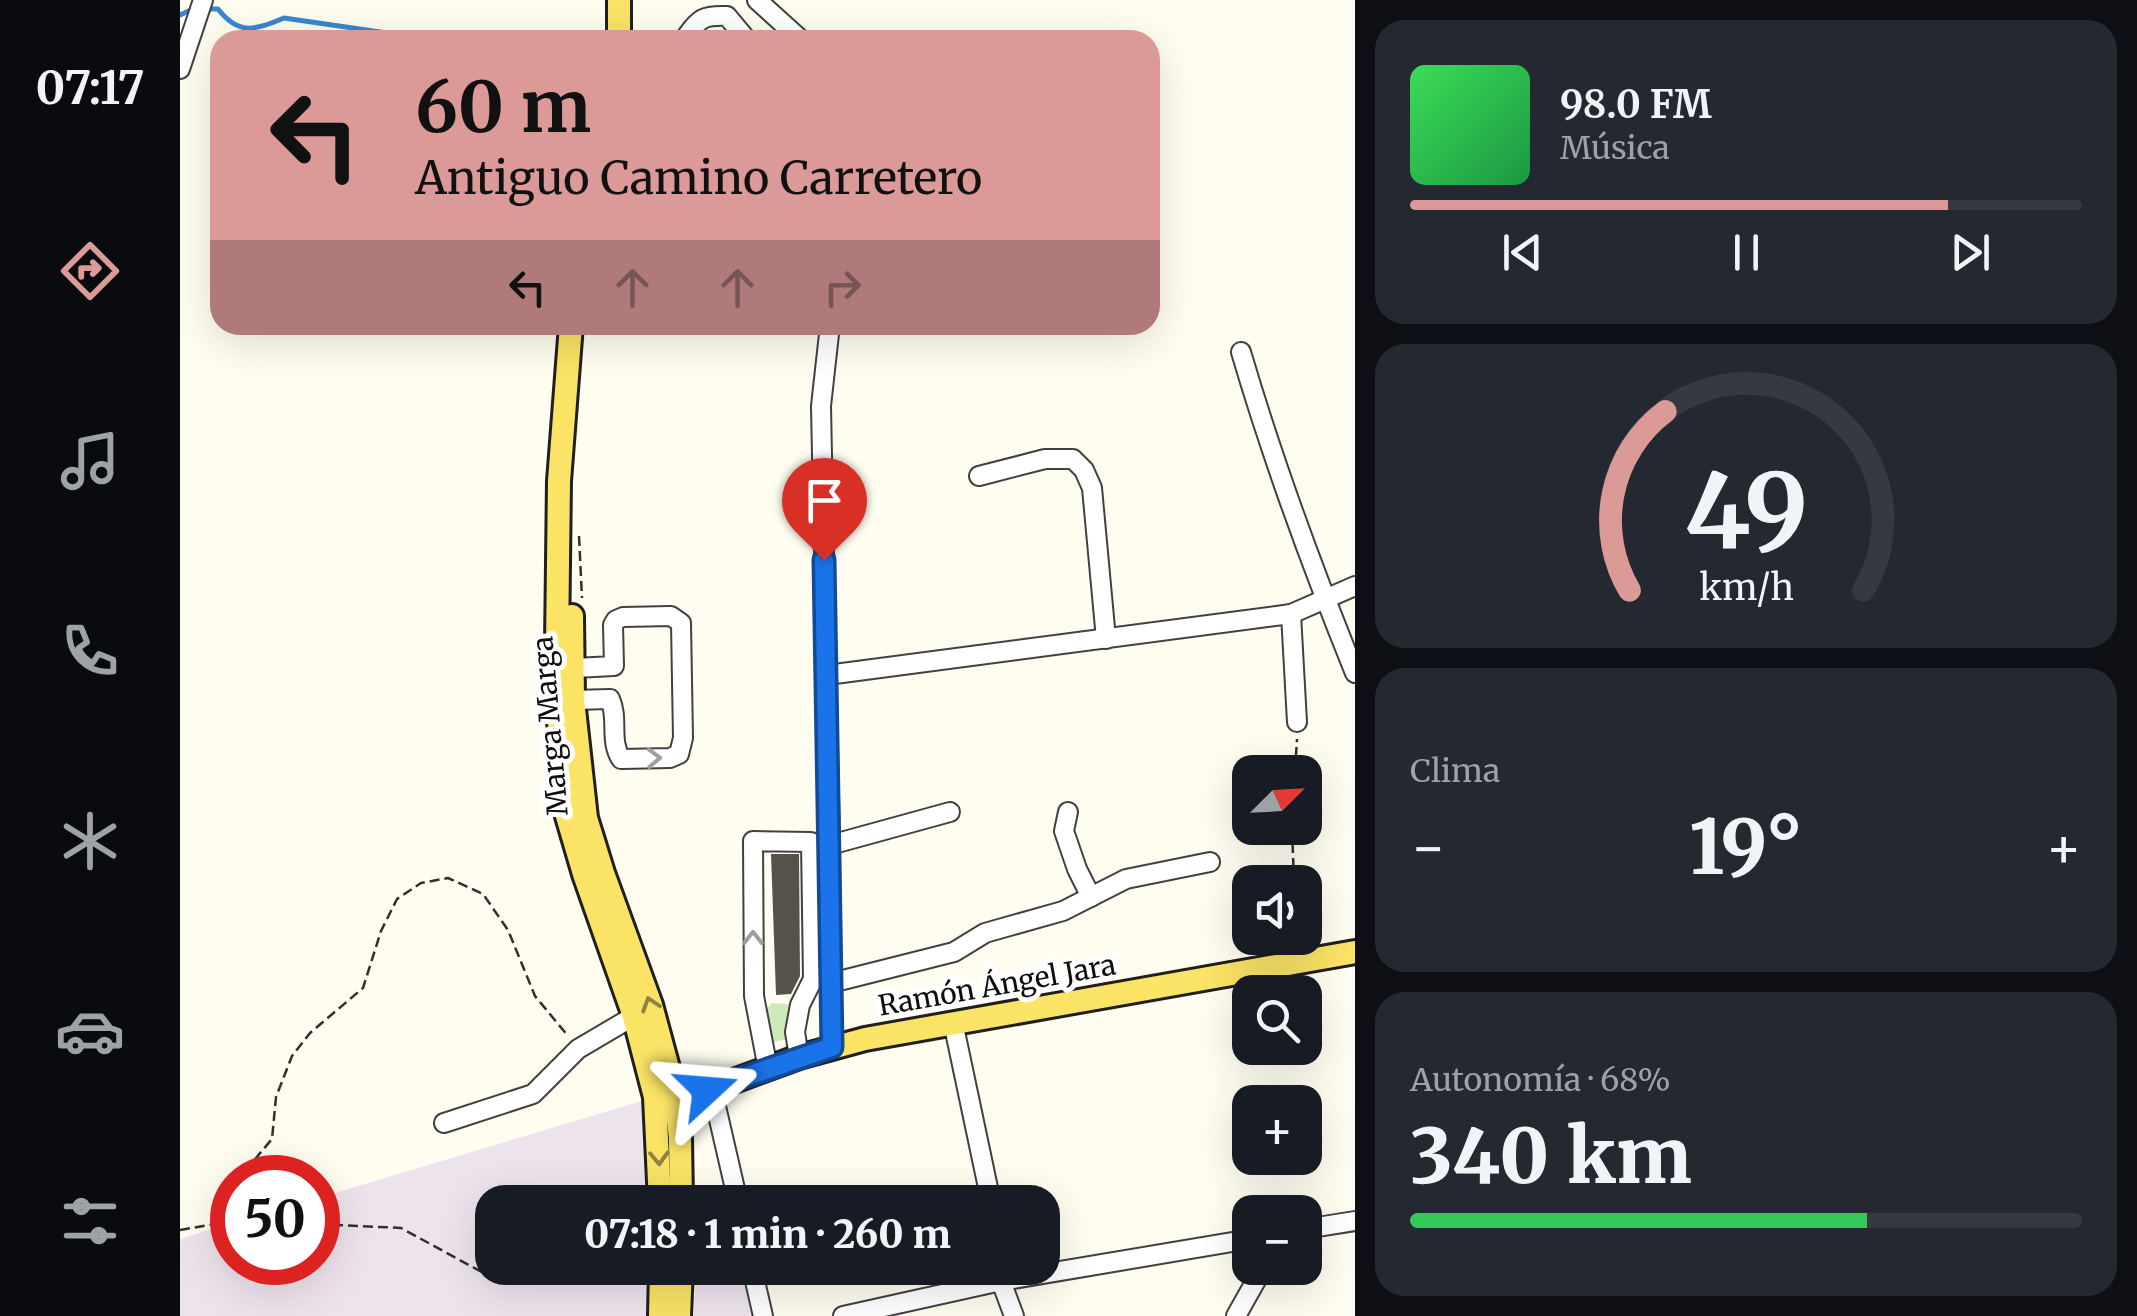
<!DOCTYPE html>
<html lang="es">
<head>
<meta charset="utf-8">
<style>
	:root { --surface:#171b24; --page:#242831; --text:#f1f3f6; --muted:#9ea1a6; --line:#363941; --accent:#db9998 }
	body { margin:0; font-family:Merriweather,serif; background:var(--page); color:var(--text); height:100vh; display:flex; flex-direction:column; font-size:38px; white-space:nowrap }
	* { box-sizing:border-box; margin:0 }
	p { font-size:32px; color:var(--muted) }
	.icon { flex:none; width:55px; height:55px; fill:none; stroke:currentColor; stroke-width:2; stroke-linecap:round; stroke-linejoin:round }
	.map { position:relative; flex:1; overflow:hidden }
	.side { display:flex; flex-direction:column; gap:20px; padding:20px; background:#0d0f14; width:782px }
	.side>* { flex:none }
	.hud { position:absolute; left:30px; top:30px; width:950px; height:305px; border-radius:30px; box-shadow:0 10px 40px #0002; background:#db9998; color:#111; overflow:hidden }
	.needle { width:65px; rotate:66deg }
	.controls { position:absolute; left:1052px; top:755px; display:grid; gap:20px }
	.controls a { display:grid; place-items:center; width:90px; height:90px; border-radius:20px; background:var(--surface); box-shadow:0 10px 40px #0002; font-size:50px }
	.speed { position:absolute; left:30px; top:1155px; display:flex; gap:20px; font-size:50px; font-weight:700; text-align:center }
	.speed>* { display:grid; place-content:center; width:130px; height:130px; border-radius:50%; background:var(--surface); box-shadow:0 10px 40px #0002; line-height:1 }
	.speed .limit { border:15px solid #d22; background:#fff; color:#111 }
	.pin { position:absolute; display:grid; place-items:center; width:85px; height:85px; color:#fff; margin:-102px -42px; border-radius:50% 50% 50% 0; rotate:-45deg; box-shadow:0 0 10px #0007 }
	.pin .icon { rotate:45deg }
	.me { position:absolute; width:110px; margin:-55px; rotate:71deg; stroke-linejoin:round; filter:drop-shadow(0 0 8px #0008) }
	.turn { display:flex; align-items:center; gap:35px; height:210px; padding:0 40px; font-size:45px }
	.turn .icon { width:130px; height:130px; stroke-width:2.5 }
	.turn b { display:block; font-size:70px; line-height:85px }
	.lanes { display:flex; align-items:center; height:95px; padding:0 40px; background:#0003; justify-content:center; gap:50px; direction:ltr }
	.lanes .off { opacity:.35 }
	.big { font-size:75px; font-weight:800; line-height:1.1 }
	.side .tile { flex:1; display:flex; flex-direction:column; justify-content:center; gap:15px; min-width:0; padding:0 35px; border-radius:30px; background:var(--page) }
	.side .dial { align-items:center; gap:0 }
	.dial svg { height:260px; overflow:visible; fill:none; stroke:var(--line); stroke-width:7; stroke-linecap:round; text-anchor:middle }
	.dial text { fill:var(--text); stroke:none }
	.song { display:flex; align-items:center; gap:30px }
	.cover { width:120px; height:120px; border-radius:15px; background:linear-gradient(135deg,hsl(130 70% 55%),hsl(140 70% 35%)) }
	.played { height:10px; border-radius:5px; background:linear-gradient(90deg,var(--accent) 80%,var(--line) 80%) }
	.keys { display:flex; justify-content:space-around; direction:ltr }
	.heat { display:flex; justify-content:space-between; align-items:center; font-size:55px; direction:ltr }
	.charge { height:15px; border-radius:8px; background:linear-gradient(90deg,#34c759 68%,var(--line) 0) }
	.trip { position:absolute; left:295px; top:1185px; width:585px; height:100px; border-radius:30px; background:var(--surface); box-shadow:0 10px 40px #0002; font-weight:800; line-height:100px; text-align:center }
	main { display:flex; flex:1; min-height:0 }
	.menu { display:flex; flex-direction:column; width:180px; justify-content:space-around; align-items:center; background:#090b0e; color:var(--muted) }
	.menu .icon { width:70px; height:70px }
	.menu .current { color:var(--accent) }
	.menu b { font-size:45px; color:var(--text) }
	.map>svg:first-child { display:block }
	.industrial { fill:#ede3ed }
	.green { fill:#ceeab9 }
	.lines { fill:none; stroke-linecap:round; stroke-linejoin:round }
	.stream { stroke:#3a86cf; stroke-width:5 }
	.building { fill:#57514b }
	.minor-casing { stroke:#414141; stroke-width:22 }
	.major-casing { stroke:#1f1f1f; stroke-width:28 }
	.path { stroke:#303030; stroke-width:2.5; stroke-dasharray:10 5; stroke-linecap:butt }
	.minor { stroke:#fff; stroke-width:18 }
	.major { stroke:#fae365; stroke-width:22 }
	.oneway { stroke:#9f9f9f }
	.oneway2 { stroke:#90833e }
	.route-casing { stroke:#114b97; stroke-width:25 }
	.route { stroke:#1a73e8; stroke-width:18 }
	.labels { text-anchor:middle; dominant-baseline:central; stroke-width:10; stroke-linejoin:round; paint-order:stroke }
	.street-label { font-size:28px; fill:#0e0e0e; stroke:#fff }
</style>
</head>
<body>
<main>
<nav class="menu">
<b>07:17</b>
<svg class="icon current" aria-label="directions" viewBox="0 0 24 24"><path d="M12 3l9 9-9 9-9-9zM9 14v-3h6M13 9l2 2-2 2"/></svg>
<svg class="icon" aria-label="music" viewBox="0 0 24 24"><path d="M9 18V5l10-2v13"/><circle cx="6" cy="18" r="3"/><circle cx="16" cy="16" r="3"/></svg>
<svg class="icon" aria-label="phone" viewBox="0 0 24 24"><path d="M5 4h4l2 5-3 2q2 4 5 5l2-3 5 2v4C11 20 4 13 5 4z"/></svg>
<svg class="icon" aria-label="climate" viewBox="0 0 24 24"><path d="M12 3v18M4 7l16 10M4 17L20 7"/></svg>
<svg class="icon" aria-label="car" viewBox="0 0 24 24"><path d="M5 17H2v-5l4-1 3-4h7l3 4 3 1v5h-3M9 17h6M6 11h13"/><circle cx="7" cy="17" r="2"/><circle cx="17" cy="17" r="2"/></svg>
<svg class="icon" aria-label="filters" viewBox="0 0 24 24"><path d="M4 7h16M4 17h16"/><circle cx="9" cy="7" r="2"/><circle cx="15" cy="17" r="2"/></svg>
</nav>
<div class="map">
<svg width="1175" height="1316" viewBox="0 0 1175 1316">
	<rect width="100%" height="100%" fill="#fffdf0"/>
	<!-- industrial -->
	<g class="industrial">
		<polygon points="462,1101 468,1202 312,1202 312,1268 473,1268 475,1316 0,1316 0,1239 52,1223 52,1262 138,1262 138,1198"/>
		<polygon points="516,1268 563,1268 574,1316 514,1316"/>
	</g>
	<!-- green -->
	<polygon class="green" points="592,1003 608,1004 614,1006 612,1038 590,1043 587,1009"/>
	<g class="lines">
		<!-- stream -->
		<g class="stream">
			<path d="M24 9H38C59 36 75 30 104 18L255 40"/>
			<polyline points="0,15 13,9"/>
		</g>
	</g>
	<!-- building -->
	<polygon class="building" points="591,854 619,854 620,976 611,994 596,995"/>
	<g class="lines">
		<defs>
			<g id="minor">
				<polyline points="577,0 621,40"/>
				<path d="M507 40 506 37C519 18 524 15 547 16L567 40"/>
				<polyline points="0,69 23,0"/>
				<polyline points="650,325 641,406 650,845 652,1047"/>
				<path d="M1061 352C1093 461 1132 567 1175 673"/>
				<polyline points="799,476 865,459 893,459 904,470 912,488 926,639"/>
				<polyline points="1111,614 1117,722"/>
				<polyline points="647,675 1111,614 1175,586"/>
				<path d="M393 700 430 699C439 719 429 740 441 759L490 758 499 754 503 738 501 623 491 616 443 617 436 620 433 625 434 666 394 668"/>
				<polyline points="888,812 884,831 897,869 911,897"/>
				<polyline points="650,845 770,812"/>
				<polyline points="651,983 774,952 805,933 883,911 946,879 1030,862"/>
				<polyline points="773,1022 811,1202"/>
				<polyline points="588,1069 574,996 573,841 631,842 633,979 620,1005 615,1032 619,1057"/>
				<polyline points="532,1089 558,1202"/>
				<polyline points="264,1123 353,1094 398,1049 454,1016"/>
				<polyline points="1125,1229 1175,1221"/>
				<polyline points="572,1268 583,1316"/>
				<polyline points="823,1268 821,1281 834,1316"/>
				<polyline points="663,1316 821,1281 1070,1239"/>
				<polyline points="1056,1316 1083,1268"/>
			</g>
			<g id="major">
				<polyline points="439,0 439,40"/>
				<polyline points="391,325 379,481 377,645 378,710 387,816 404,874 454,1016 475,1097 480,1202"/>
				<polyline points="392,616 393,700 406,818 423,873 471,1005 495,1094 500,1138 501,1202"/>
				<polyline points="484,1096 532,1089 619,1057 685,1039 1175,952"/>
				<polyline points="480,1316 481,1268"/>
				<polyline points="499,1316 501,1268"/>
			</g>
		</defs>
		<!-- minor casing -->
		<use href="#minor" class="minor-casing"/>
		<!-- major casing -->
		<use href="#major" class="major-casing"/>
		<!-- path -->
		<g class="path">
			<polyline points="399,536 402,598"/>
			<polyline points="1115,772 1117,739"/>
			<polyline points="1112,828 1114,882"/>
			<polyline points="65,1171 92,1139 96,1097 112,1056 130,1033 183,988 201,931 217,899 241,883 268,878 303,894 328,930 355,996 388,1036"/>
			<polyline points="138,1224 221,1228 309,1276 339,1283 421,1268"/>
			<polyline points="0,1230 52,1221"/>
		</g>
		<!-- minor -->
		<use href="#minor" class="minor"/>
		<!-- major -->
		<use href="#major" class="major"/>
	</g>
	<!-- one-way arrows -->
	<defs><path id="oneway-chevron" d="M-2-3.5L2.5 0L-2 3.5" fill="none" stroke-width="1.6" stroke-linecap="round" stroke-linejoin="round" transform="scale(2.5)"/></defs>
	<g class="oneway">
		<use href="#oneway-chevron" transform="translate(474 758) rotate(-2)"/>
		<use href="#oneway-chevron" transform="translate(573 938) rotate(-90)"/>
	</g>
	<g class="oneway2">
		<use href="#oneway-chevron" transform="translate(470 1004) rotate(-108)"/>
		<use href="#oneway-chevron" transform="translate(479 1158) rotate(88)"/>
	</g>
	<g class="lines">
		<defs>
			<polyline id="route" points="527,1090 652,1047 644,560"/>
		</defs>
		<!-- route casing -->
		<use href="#route" class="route-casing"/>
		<!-- route -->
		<use href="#route" class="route"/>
	</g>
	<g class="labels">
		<!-- street labels -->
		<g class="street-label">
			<text transform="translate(370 726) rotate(-95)">Marga Marga</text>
			<text transform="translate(817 985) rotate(-10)">Ramón Ángel Jara</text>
		</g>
	</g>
</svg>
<div class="controls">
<a><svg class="needle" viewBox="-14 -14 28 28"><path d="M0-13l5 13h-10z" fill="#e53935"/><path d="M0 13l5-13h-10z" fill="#9ea1a6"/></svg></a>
<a><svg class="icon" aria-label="sound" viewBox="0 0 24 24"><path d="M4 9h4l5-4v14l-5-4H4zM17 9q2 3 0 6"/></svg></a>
<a><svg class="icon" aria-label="search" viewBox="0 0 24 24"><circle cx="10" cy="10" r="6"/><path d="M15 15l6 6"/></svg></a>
<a>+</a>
<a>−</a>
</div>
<div class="speed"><div class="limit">50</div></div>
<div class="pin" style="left:644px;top:560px;background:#d93025"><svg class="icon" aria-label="arrive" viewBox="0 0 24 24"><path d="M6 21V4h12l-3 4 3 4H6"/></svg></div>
<svg class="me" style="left:527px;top:1090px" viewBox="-20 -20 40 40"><path d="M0-17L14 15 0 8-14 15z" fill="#1a73e8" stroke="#fff" stroke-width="4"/></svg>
<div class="trip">07:18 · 1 min · 260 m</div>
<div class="hud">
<div class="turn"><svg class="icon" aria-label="left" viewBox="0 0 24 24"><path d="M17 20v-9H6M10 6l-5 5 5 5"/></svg><div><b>60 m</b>Antiguo Camino Carretero</div></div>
<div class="lanes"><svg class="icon" aria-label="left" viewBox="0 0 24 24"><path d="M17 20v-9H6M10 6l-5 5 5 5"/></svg><svg class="icon off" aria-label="ahead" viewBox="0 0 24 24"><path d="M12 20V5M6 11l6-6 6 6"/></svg><svg class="icon off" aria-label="ahead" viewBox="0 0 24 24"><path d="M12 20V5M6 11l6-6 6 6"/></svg><svg class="icon off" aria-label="right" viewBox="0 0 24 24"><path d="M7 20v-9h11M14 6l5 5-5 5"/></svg></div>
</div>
</div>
<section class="side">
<div class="tile">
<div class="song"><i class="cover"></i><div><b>98.0 FM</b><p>Música</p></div></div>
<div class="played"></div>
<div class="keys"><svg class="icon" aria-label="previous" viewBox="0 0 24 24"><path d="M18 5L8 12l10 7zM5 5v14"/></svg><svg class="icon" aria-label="pause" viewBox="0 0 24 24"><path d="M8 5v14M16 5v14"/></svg><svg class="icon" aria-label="next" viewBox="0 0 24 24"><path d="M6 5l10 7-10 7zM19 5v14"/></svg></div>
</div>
<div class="tile dial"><svg viewBox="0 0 100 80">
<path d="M14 69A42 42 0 1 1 86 69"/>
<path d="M14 69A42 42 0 0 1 25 14" stroke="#db9998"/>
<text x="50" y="56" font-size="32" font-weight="700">49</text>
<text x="50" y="72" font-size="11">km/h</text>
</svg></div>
<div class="tile"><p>Clima</p>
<div class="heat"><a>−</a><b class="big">19°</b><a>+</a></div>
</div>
<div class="tile"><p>Autonomía · 68%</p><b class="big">340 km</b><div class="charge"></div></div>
</section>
</main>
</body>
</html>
